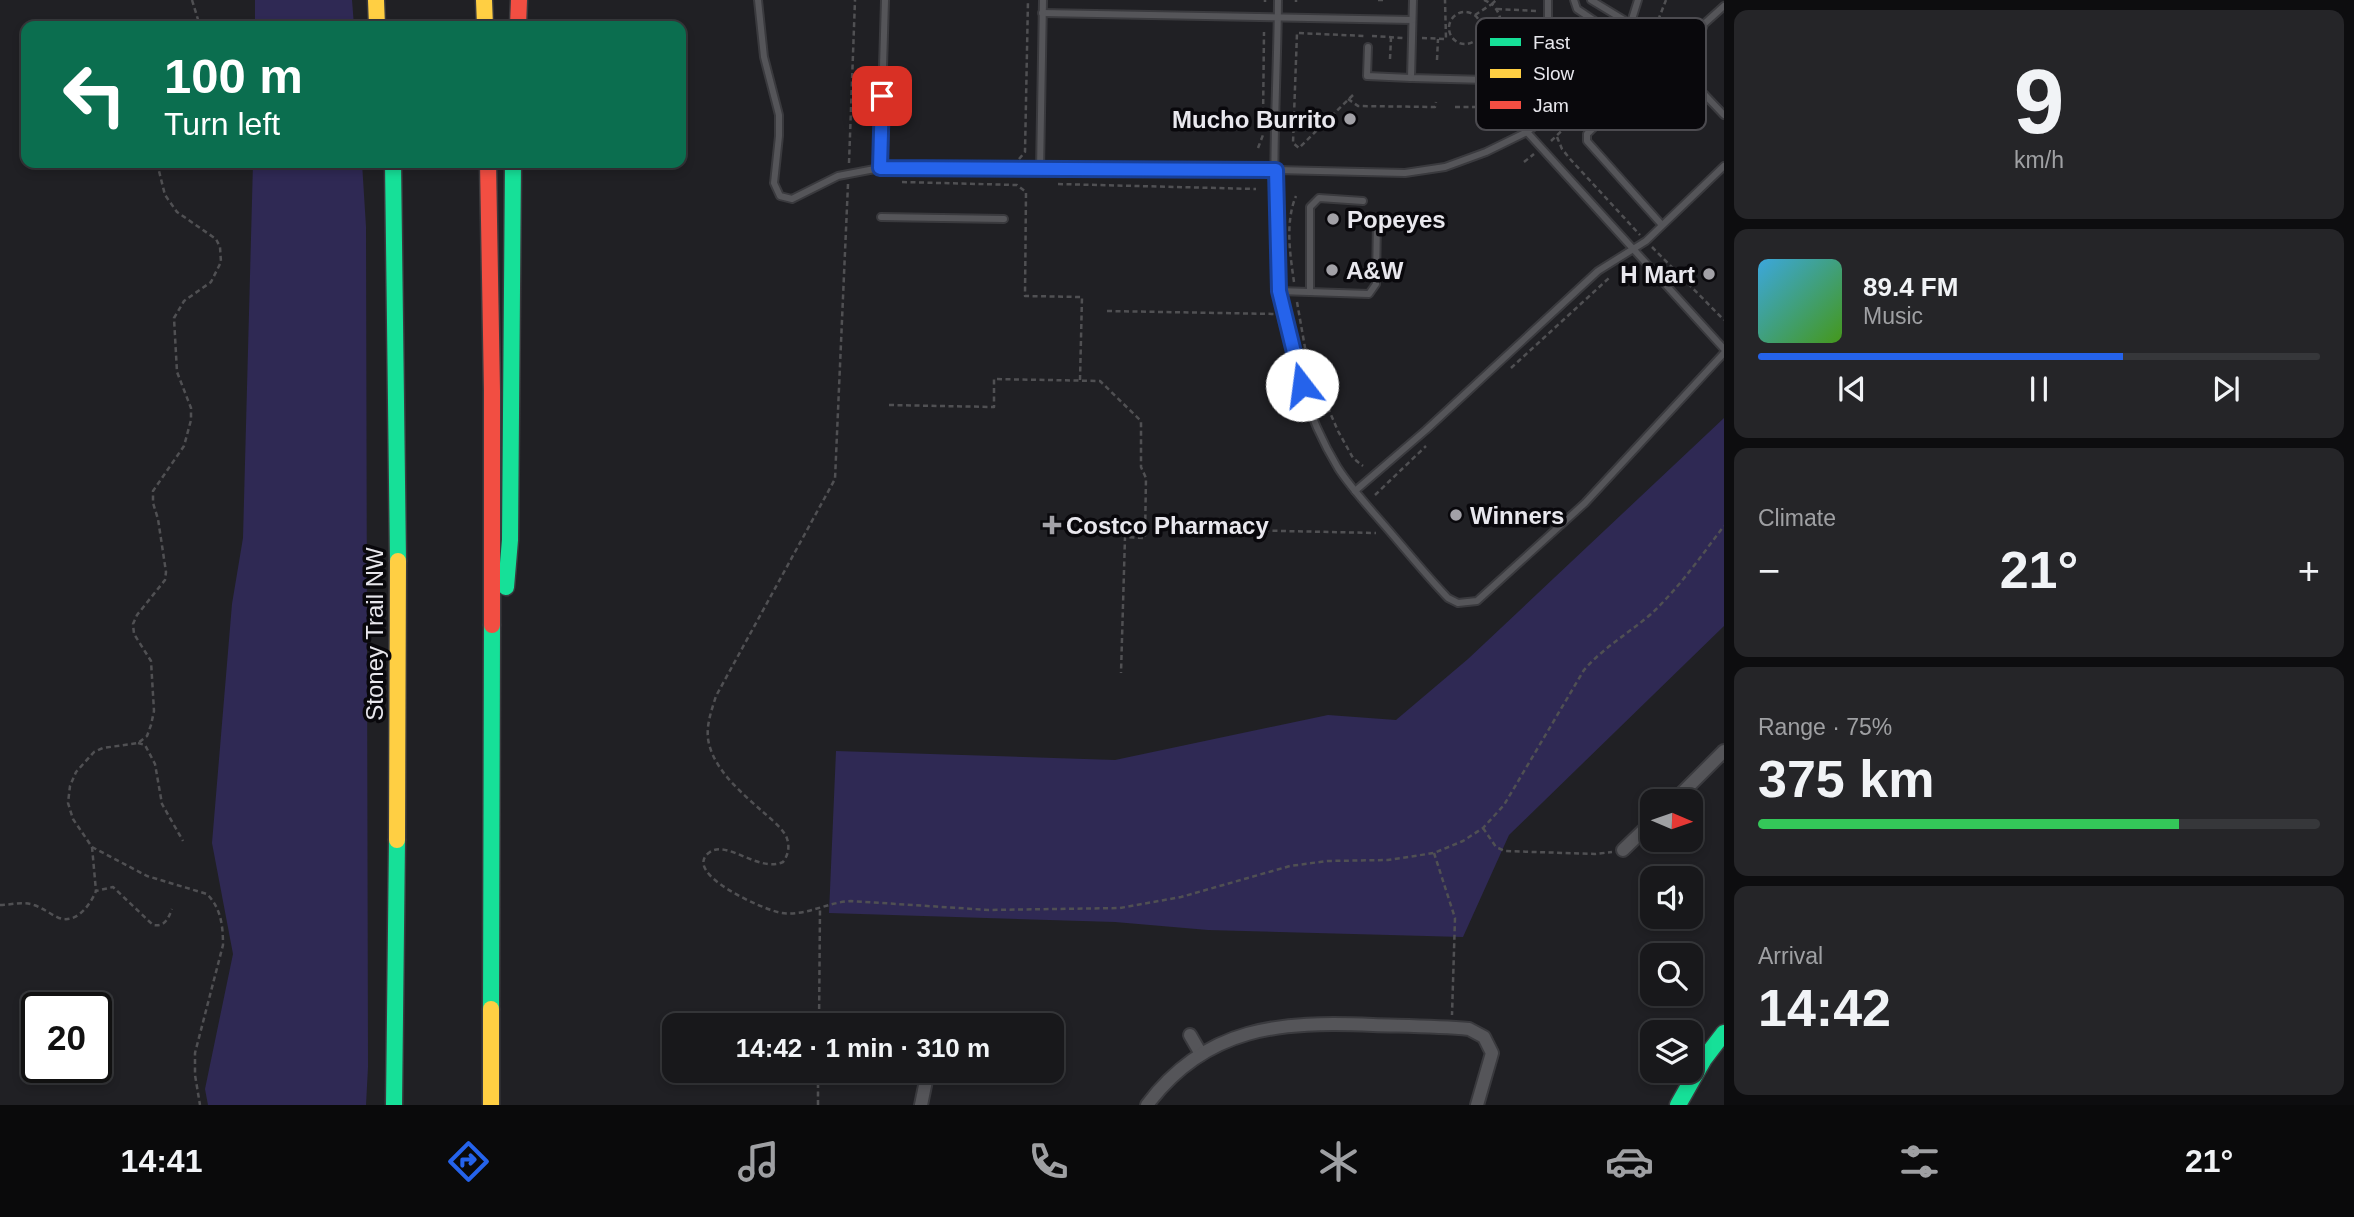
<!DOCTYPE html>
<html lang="en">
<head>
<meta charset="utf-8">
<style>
	:root { --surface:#18181b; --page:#252528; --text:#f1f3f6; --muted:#9fa0a3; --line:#36373a; --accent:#2563eb }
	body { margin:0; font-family:Helvetica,sans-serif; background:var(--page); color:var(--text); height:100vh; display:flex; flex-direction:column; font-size:26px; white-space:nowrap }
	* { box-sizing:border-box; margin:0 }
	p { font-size:23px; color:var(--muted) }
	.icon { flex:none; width:38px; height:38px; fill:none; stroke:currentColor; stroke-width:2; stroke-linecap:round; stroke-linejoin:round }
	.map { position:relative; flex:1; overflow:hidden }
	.details { display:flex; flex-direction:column; gap:10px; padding:10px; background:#0d0d0f; width:630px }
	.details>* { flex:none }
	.hud { position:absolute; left:21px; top:21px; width:665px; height:147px; border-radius:14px; box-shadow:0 4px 10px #0003,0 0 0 2px var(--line); background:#0b6e4f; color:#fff; overflow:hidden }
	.needle { width:46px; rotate:92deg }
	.buttons { position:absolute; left:1640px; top:789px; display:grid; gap:14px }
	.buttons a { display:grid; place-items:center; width:63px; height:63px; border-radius:14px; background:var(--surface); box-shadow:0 4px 10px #0003,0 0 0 2px var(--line); font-size:35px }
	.speed { position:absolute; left:21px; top:992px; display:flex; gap:14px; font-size:35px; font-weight:700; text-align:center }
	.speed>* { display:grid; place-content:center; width:91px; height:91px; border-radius:50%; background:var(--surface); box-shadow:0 4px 10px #0003,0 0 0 2px var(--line); line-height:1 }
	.speed .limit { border:4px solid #111; border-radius:10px; background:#fff; color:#111 }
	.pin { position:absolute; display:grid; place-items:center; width:60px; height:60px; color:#fff; margin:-30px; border-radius:14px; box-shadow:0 4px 10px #0006 }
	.me { position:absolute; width:77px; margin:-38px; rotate:345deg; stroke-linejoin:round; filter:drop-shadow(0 0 5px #0008) }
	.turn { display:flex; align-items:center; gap:24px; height:147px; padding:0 28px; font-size:32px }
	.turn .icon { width:91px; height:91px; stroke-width:2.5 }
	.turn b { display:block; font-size:49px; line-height:60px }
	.big { font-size:52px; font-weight:600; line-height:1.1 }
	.details .tile { flex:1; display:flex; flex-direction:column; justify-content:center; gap:10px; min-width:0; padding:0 24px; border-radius:14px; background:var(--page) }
	.details .dial { align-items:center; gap:0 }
	.dial b { font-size:91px; line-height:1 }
	.song { display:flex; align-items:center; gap:21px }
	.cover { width:84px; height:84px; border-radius:10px; background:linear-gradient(135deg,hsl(200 70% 55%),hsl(100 70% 35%)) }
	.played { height:7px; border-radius:4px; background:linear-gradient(90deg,var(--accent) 65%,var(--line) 65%) }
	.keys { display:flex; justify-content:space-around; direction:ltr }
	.heat { display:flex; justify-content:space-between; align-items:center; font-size:38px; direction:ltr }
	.charge { height:10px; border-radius:5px; background:linear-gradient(90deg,#34c759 75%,var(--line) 0) }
	.trip { position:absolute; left:662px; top:1013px; width:402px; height:70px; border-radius:14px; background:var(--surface); box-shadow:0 4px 10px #0003,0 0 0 2px var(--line); font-weight:600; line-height:70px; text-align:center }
	.menu { display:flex; height:112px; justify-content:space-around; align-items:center; background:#0a0a0b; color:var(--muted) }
	.menu .icon { width:49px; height:49px }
	.menu .active { color:var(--accent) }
	.menu b { font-size:32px; color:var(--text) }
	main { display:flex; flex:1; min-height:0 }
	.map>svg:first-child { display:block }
	.green { fill:#2f2954 }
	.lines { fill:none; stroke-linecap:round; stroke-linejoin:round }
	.lane-casing { stroke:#3a3a3e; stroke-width:10 }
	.street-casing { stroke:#3a3a3e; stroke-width:16 }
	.fast-casing { stroke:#3a3a3e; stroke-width:19 }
	.slow-casing { stroke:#3a3a3e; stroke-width:19 }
	.jam-casing { stroke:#3a3a3e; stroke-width:19 }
	.path { stroke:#505053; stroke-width:2.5; stroke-dasharray:5 3.5; stroke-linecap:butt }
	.lane { stroke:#555559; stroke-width:6 }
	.street { stroke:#555559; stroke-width:12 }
	.fast { stroke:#16e098; stroke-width:16 }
	.slow { stroke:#ffcf43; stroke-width:16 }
	.jam { stroke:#f24e42; stroke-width:16 }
	.route-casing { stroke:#184099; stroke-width:18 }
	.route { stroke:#2563eb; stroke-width:12 }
	.poi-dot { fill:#a2a1a7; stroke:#09080c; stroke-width:2.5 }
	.labels { text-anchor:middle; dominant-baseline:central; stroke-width:7; stroke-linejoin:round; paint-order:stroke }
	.poi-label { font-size:24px; font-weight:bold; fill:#e8e7ed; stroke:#09080c; text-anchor:start }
	.street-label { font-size:24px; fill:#e8e7ed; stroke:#09080c }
	.key { fill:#09080c; stroke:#4c4b50; stroke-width:2 }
	.key-label { font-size:19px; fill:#e8e7ed }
</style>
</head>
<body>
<main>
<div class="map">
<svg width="1724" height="1105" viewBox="0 0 1724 1105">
	<rect width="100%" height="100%" fill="#202024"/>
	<!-- green -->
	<g class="green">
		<polygon points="255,0 352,0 354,26 255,26"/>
		<polygon points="253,163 362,163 366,227 368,1067 366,1105 208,1105 205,1089 233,954 212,843 232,604 243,538"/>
		<polygon points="1724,418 1724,626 1509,835 1463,937 1208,930 1115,922 829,913 836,751 1115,760 1328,715 1396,720 1468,659"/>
	</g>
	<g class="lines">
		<defs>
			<g id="lane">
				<polyline points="758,0 764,57 779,115 779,136 774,183 780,196 792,199 838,176 880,168 1276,170 1405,173 1445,167 1486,152 1527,132 1571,97 1628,32 1638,0"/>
				<path d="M1278 0C1277 154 1254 329 1338 468 1349 485 1364 502 1378 518 1401 544 1423 572 1448 598L1458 603 1477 601 1585 503 1724 353"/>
				<polyline points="1413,0 1411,78 1488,80 1548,25 1548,0"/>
				<polyline points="1574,0 1577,9 1614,34 1628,32"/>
				<polyline points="1591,0 1624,20 1628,32 1666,58 1684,73 1724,115"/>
				<polyline points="1042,13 1412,20"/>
				<polyline points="1368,47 1367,76 1411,78"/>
				<polyline points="1658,100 1684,73 1695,49 1704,24 1724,6"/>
				<polyline points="1527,132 1724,349"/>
				<polyline points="880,168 885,0"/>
				<polyline points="1040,170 1043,0"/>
				<polyline points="881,217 1004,219"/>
				<polyline points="1662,225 1587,141 1587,134 1666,58"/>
				<polyline points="1279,291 1369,294 1376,284 1377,218"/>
				<polyline points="1310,292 1310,207 1319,198 1363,201"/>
				<polyline points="1355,491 1426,430 1598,271 1646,241 1724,166"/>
			</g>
			<g id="street">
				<polyline points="1673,802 1724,751"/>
				<polyline points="1623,850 1652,822"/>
				<polyline points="1190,1035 1201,1054"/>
				<polyline points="921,1105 928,1071"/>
				<path d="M1147 1105C1206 1026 1281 1021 1373 1025 1405 1026 1437 1026 1469 1029L1484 1037 1492 1053 1477 1105"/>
			</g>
			<g id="fast">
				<polyline points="393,163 398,561"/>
				<polyline points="506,587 510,540 513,163"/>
				<polyline points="491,1009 492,625"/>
				<polyline points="394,1105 397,840"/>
				<polyline points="1678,1105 1704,1059 1724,1033"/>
			</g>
			<g id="slow">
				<polyline points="376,0 377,26"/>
				<polyline points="484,0 485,26"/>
				<polyline points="397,840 398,561"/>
				<polyline points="491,1105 491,1009"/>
			</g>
			<g id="jam">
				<polyline points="518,26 519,0"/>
				<polyline points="488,163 492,391 492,625"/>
			</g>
		</defs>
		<!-- lane casing -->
		<use href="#lane" class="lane-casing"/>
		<!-- street casing -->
		<use href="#street" class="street-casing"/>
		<!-- fast casing -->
		<use href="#fast" class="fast-casing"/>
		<!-- slow casing -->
		<use href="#slow" class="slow-casing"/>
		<!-- jam casing -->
		<use href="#jam" class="jam-casing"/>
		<!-- path -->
		<g class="path">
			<polyline points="192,0 200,26"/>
			<polyline points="1296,0 1296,2"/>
			<polyline points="1378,0 1386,0"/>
			<polyline points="1484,0 1492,4 1496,0"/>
			<polyline points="1265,2 1265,0"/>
			<polyline points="1497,9 1537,11"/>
			<circle cx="1465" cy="28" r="16"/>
			<path d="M1475 15 1492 4C1509 22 1498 39 1484 52L1494 63"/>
			<polyline points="1372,36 1403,38"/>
			<polyline points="1652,36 1666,0"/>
			<polyline points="1422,38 1446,39 1445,0"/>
			<polyline points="1476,40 1484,52"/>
			<polyline points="1390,59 1391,38"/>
			<polyline points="1437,60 1438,39"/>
			<polyline points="1505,75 1516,86 1571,33 1572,16"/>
			<polyline points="1353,95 1299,148 1293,143 1297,33 1365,36"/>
			<polyline points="1348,99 1358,106 1435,107 1436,102"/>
			<path d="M1455 107H1497L1516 86 1533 105C1553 91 1596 61 1599 38"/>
			<polyline points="1263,121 1264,32"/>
			<polyline points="1557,137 1562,149 1571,160 1640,235"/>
			<polyline points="1551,141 1608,87 1640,53"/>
			<polyline points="1258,148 1263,135"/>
			<polyline points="1019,159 1025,152 1028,0"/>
			<polyline points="1524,162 1534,154"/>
			<path d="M157 163 165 195 177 212 216 239 220 247 221 262 211 282 184 301 174 318 177 372 191 408V420L184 446 153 491V503L158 519 166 572 165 580 137 615 133 624 134 634 151 661 154 711 151 725 147 736 138 743 103 748 94 752 76 772 70 786 68 803 73 819 92 847 147 876 207 894C221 908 223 926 223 945L195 1053V1075L200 1105"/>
			<polyline points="849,163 855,0"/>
			<polyline points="902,182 1017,185 1026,192 1025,296 1082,297 1080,380"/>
			<path d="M848 184 835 479 716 696C711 712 705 728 709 744 716 772 743 794 763 812 771 819 781 827 786 836 790 845 789 854 783 862 759 873 728 840 710 852 679 873 766 911 782 913 807 916 828 902 851 901L989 910 1120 908 1181 897 1290 866 1327 861 1388 860 1434 853 1463 841 1483 828 1504 805 1584 670C1605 646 1628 634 1651 614 1679 588 1701 556 1724 526"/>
			<polyline points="1058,184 1256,189"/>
			<polyline points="1652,247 1724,320"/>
			<path d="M1294 282C1290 254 1285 222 1296 196"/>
			<polyline points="1297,302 1307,359 1338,431 1353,458 1363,466"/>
			<polyline points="1107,311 1276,314"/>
			<polyline points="1511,368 1609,278"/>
			<polyline points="889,405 994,407 994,379 1100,381 1141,421 1141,467 1146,478 1145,538 1125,537 1121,673"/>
			<polyline points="1375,495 1426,446"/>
			<polyline points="1145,528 1376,533"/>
			<polyline points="138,743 145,745 155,764 162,804 183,841"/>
			<polyline points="1483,828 1496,847 1505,851 1595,854 1612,852"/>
			<polyline points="92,847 96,891"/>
			<polyline points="1434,853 1455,918 1452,1015"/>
			<path d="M0 905C11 905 23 901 34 905 43 908 50 914 59 918 77 924 90 905 96 891L113 887 153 925C165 927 168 919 172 909"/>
			<polyline points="819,1026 820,908"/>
			<polyline points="818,1105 818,1071"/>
		</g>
		<!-- lane -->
		<use href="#lane" class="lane"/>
		<!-- street -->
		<use href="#street" class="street"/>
		<!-- fast -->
		<use href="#fast" class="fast"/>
		<!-- slow -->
		<use href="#slow" class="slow"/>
		<!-- jam -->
		<use href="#jam" class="jam"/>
	</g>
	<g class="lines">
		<defs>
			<polyline id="route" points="882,96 880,168 1276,170 1279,291 1302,385"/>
		</defs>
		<!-- route casing -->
		<use href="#route" class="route-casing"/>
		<!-- route -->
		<use href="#route" class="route"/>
	</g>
	<!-- markers -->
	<g class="poi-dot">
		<circle cx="1350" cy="119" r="7"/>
		<circle cx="1333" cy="219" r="7"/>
		<circle cx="1332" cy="270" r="7"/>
		<circle cx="1709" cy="274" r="7"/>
		<circle cx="1456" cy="515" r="7"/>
		<path d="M1048.5 514.5h7v7h7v7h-7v7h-7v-7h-7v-7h7z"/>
	</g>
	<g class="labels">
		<!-- poi labels -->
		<g class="poi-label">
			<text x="1336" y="119" text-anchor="end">Mucho Burrito</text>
			<text x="1347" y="219">Popeyes</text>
			<text x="1346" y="270">A&amp;W</text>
			<text x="1695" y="274" text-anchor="end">H Mart</text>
			<text x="1470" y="515">Winners</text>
			<text x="1066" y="525">Costco Pharmacy</text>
		</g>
		<!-- street labels -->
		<g class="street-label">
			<text transform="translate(374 634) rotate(-90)">Stoney Trail NW</text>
		</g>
	</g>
	<!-- legend -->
	<rect x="1476" y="18" width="230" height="112" rx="10" class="key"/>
	<rect x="1490" y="38" width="31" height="8" fill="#16e098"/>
	<rect x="1490" y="69" width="31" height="9" fill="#ffcf43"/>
	<rect x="1490" y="101" width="31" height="8" fill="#f24e42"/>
	<g class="key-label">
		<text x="1533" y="49">Fast</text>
		<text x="1533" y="80">Slow</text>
		<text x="1533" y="112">Jam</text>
	</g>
</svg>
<div class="buttons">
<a><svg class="needle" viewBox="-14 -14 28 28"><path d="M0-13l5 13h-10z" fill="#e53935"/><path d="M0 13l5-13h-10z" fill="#9fa0a3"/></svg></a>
<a><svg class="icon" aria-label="sound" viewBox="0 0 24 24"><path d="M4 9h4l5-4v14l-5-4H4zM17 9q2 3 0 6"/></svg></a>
<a><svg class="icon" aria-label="search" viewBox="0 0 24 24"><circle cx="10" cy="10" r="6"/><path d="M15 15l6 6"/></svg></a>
<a><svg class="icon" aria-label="layers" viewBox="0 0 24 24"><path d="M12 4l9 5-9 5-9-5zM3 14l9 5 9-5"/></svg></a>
</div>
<div class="speed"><div class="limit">20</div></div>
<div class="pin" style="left:882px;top:96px;background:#d93025"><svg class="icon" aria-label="arrive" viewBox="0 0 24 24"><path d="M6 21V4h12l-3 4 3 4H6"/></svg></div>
<svg class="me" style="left:1302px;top:385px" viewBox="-20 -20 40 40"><circle r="19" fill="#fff"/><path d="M0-13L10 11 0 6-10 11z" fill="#2563eb"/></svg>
<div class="trip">14:42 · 1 min · 310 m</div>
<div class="hud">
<div class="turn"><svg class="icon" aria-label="left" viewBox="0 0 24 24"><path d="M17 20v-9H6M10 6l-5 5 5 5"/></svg><div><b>100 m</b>Turn left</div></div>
</div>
</div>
<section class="details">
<div class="tile dial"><b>9</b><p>km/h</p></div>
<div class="tile">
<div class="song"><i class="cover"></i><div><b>89.4 FM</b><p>Music</p></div></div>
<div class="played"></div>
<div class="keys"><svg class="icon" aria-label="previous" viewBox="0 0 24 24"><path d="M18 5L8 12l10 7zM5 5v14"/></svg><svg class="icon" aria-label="pause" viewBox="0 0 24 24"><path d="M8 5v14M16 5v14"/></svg><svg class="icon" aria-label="next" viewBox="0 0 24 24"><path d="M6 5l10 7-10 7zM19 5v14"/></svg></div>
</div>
<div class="tile"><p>Climate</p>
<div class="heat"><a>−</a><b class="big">21°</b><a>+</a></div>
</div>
<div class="tile"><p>Range · 75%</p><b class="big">375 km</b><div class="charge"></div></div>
<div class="tile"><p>Arrival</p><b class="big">14:42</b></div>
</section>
</main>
<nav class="menu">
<b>14:41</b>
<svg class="icon active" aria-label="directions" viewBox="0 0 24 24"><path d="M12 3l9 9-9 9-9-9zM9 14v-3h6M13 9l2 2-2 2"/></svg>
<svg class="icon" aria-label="music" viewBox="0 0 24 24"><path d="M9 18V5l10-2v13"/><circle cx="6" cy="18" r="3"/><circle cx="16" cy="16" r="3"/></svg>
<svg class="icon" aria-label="phone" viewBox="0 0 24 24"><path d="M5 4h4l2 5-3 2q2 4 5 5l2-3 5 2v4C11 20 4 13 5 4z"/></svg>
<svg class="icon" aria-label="climate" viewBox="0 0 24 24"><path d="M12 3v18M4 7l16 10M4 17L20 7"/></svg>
<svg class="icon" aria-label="car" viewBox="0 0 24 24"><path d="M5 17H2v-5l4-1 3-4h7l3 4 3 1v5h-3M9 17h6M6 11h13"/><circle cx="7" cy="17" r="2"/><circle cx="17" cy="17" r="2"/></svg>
<svg class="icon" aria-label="filters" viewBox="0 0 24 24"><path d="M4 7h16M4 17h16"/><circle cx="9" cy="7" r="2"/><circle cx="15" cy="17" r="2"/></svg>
<b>21°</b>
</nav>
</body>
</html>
